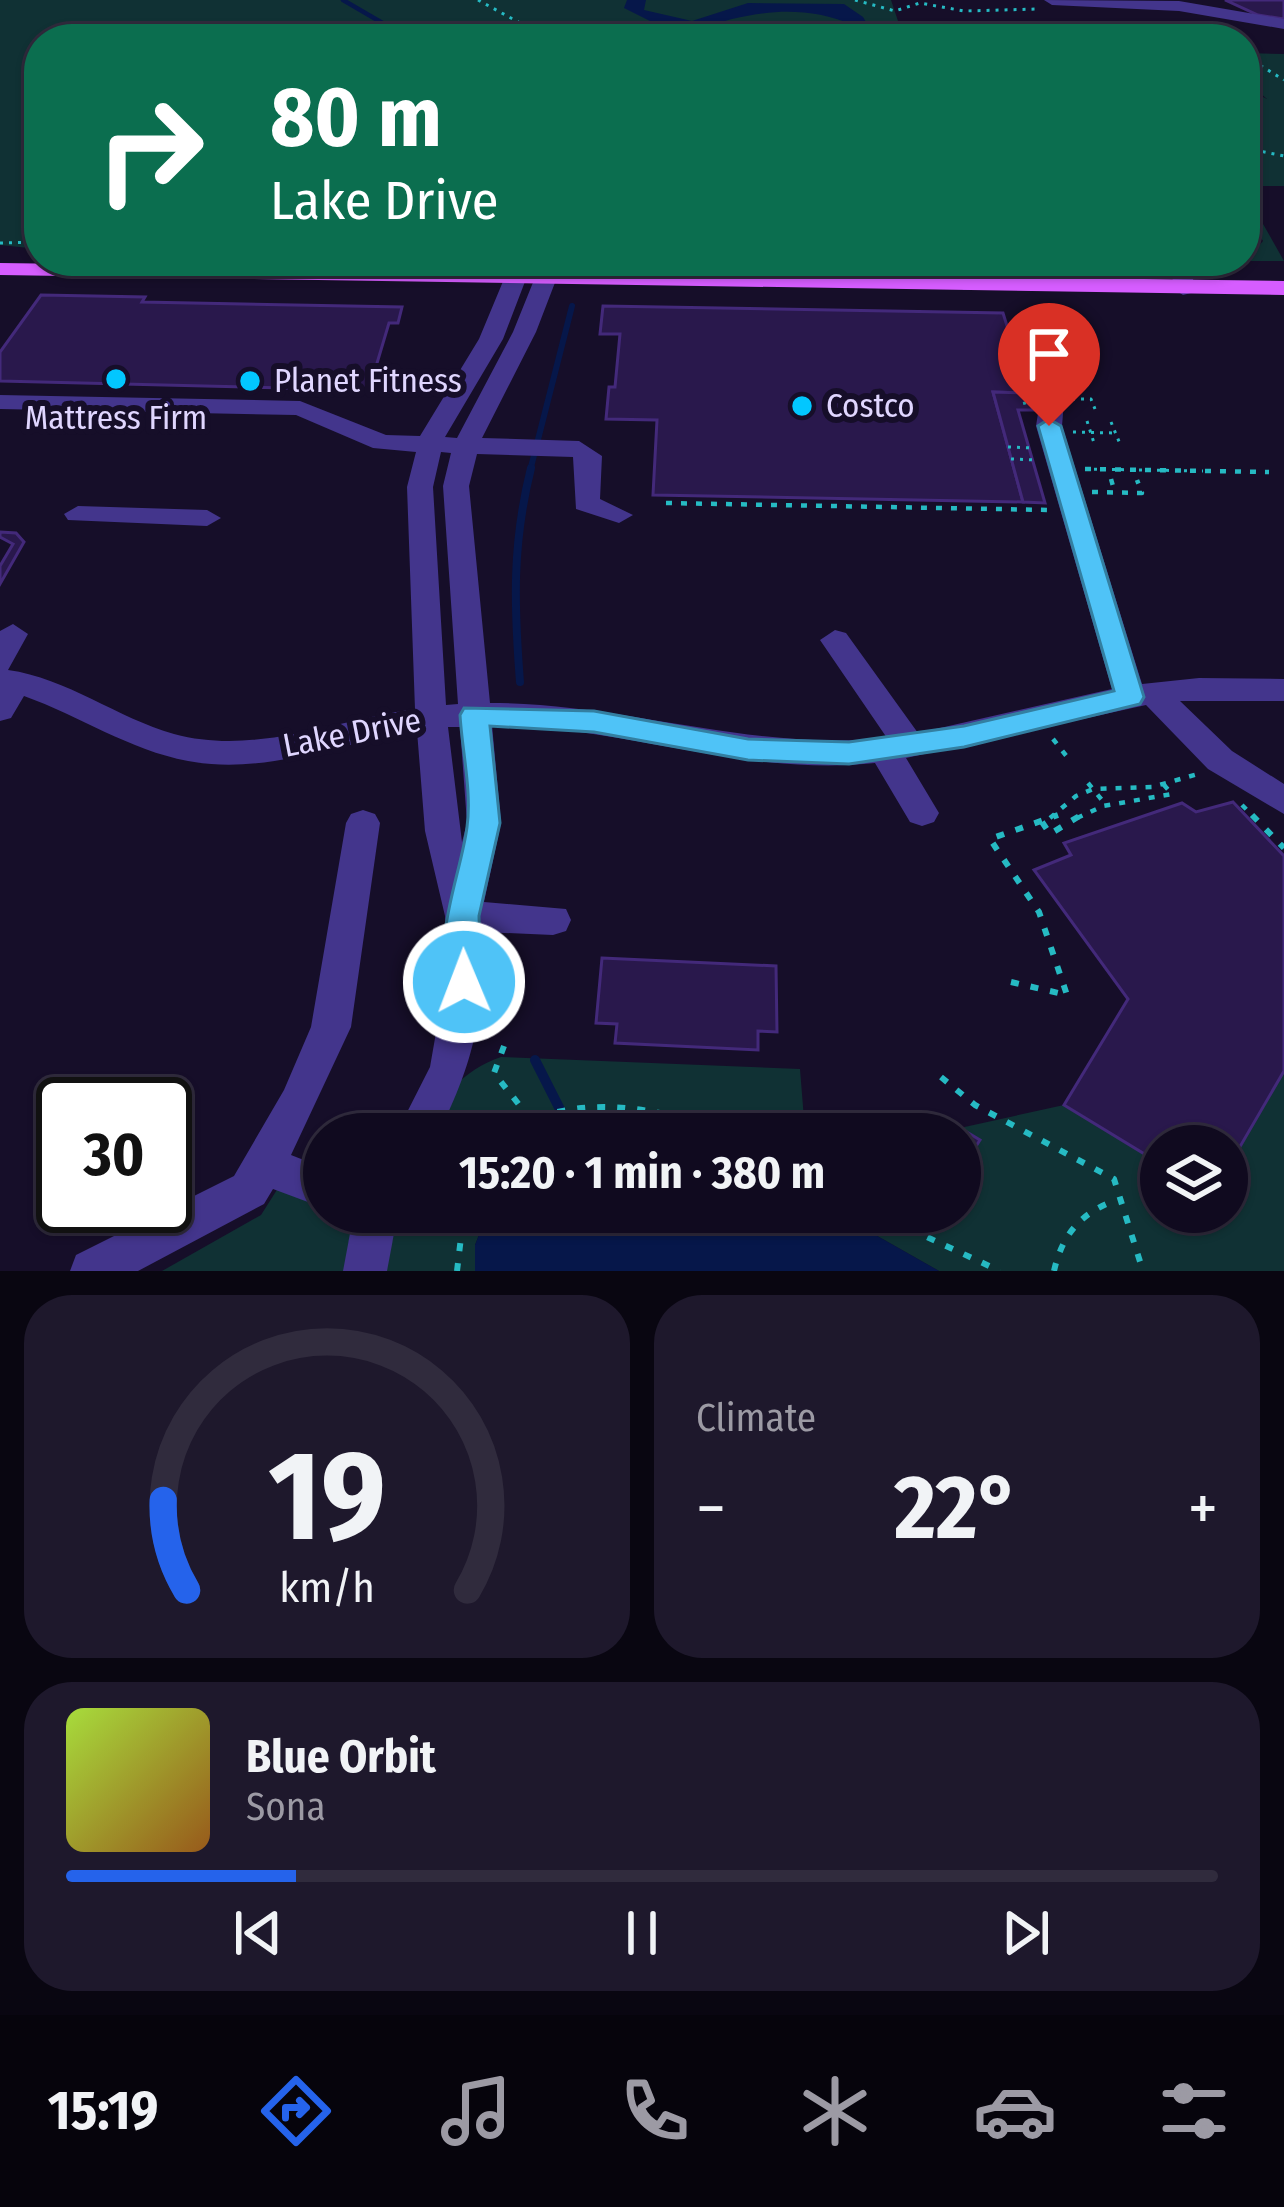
<!DOCTYPE html>
<html lang="en">
<head>
<meta charset="utf-8">
<style>
	:root { --surface:#100a1f; --page:#1e182c; --text:#f1f3f6; --muted:#9c9aa4; --line:#302b3d; --accent:#2563eb }
	body { margin:0; font-family:"Fira Sans Condensed",sans-serif; background:var(--page); color:var(--text); height:100vh; display:flex; flex-direction:column; font-size:45px; white-space:nowrap }
	* { box-sizing:border-box; margin:0 }
	p { font-size:39px; color:var(--muted) }
	.icon { flex:none; width:66px; height:66px; fill:none; stroke:currentColor; stroke-width:2; stroke-linecap:round; stroke-linejoin:round }
	.map { position:relative; height:1271px; overflow:hidden }
	.drawer { display:flex; flex-direction:column; gap:24px; padding:24px; background:#090611; flex:1 }
	.drawer>* { flex:none }
	.guide { position:absolute; left:24px; top:24px; width:1236px; height:252px; border-radius:48px; box-shadow:0 3px 9px #0004,0 0 0 3px var(--line); background:#0b6e4f; color:#fff; overflow:hidden }
	.buttons { position:absolute; left:1140px; top:1125px; display:grid; gap:24px }
	.buttons a { display:grid; place-items:center; width:108px; height:108px; border-radius:50%; background:var(--surface); box-shadow:0 3px 9px #0004,0 0 0 3px var(--line); font-size:60px }
	.speed { position:absolute; left:36px; top:1077px; display:flex; gap:24px; font-size:60px; font-weight:700; text-align:center }
	.speed>* { display:grid; place-content:center; width:156px; height:156px; border-radius:50%; background:var(--surface); box-shadow:0 3px 9px #0004,0 0 0 3px var(--line); line-height:1 }
	.speed .limit { border:6px solid #111; border-radius:18px; background:#fff; color:#111 }
	.pin { position:absolute; display:grid; place-items:center; width:102px; height:102px; color:#fff; margin:-123px -51px; border-radius:50% 50% 50% 0; rotate:-45deg; box-shadow:0 0 12px #0007 }
	.pin .icon { rotate:45deg }
	.me { position:absolute; width:132px; margin:-66px; rotate:359deg; stroke-linejoin:round; filter:drop-shadow(0 0 9px #0008) }
	.turn { display:flex; align-items:center; gap:42px; height:252px; padding:0 48px; font-size:54px }
	.turn .icon { width:156px; height:156px; stroke-width:2.5 }
	.turn b { display:block; font-size:84px; line-height:102px }
	.big { font-size:90px; font-weight:700; line-height:1.1 }
	.drawer .card { flex:1; display:flex; flex-direction:column; justify-content:center; gap:18px; min-width:0; padding:0 42px; border-radius:48px; background:var(--page) }
	.drawer .dial { align-items:center; gap:0 }
	.dial svg { height:312px; overflow:visible; fill:none; stroke:var(--line); stroke-width:7; stroke-linecap:round; text-anchor:middle }
	.dial text { fill:var(--text); stroke:none }
	.song { display:flex; align-items:center; gap:36px }
	.cover { width:144px; height:144px; border-radius:18px; background:linear-gradient(135deg,hsl(80 70% 55%),hsl(30 70% 35%)) }
	.played { height:12px; border-radius:6px; background:linear-gradient(90deg,var(--accent) 20%,var(--line) 20%) }
	.keys { display:flex; justify-content:space-around; direction:ltr }
	.heat { display:flex; justify-content:space-between; align-items:center; font-size:66px; direction:ltr }
	.drawer .tiles { flex:1; display:grid; gap:24px; grid-template-columns:1fr 1fr }
	.card:last-child { grid-column:span 2 }
	.trip { position:absolute; left:303px; top:1113px; width:678px; height:120px; border-radius:60px; background:var(--surface); box-shadow:0 3px 9px #0004,0 0 0 3px var(--line); font-weight:700; line-height:120px; text-align:center }
	.menu { display:flex; height:192px; justify-content:space-around; align-items:center; background:#06040c; color:var(--muted) }
	.menu .icon { width:84px; height:84px }
	.menu .on { color:var(--accent) }
	.menu b { font-size:54px; color:var(--text) }
	.map>svg:first-child { display:block }
	.green { fill:#103134 }
	.water { fill:#06174a }
	.lines { fill:none; stroke-linecap:round; stroke-linejoin:round }
	.stream-far3 { stroke:#06174a; stroke-width:4.5 }
	.stream-far2 { stroke:#06174a; stroke-width:6 }
	.stream-far1 { stroke:#06174a; stroke-width:8 }
	.stream { stroke:#06174a; stroke-width:10 }
	.building { fill:#29184c; stroke:#43297a; stroke-width:3 }
	.path-far2 { stroke:#26bac3; stroke-width:3; stroke-dasharray:3 6; stroke-linecap:butt }
	.path-far1 { stroke:#26bac3; stroke-width:4.5; stroke-dasharray:6 9; stroke-linecap:butt }
	.path { stroke:#26bac3; stroke-width:6; stroke-dasharray:8 12; stroke-linecap:butt }
	.minor { fill:#43358c; fill-rule:evenodd }
	.major { fill:#d65dff; fill-rule:evenodd }
	.route { fill:#4fc3f7; stroke:#337fa1; stroke-width:3 }
	.poi-dot { fill:#02c7ff; stroke:#160e29; stroke-width:4.5 }
	.labels { text-anchor:middle; dominant-baseline:central; stroke-width:12; stroke-linejoin:round; paint-order:stroke }
	.poi-label { font-size:33px; fill:#e0d6ff; stroke:#160e29; text-anchor:start }
	.street-label { font-size:33px; fill:#e0d6ff; stroke:#160e29 }
</style>
</head>
<body>
<div class="map">
<svg width="1284" height="1271" viewBox="0 0 1284 1271">
	<rect width="100%" height="100%" fill="#160e29"/>
	<!-- green -->
	<g class="green">
		<polygon points="0,0 891,0 904,39 39,39 39,249 0,245"/>
		<polygon points="1245,53 1284,54 1284,186 1261,186 1250,201 1284,261 1201,261 1245,261 1263,241 1245,213 1245,88 1267,99 1245,80"/>
		<polygon points="464,261 952,261 953,266 948,267"/>
		<path d="M501 1057 800 1069 804 1119 947 1125V1134H645L614 1126 563 1134H417C436 1102 464 1069 501 1057Z"/>
		<polygon points="1284,1071 1284,1271 939,1271 835,1212 960,1212 960,1155 967,1159 979,1140 960,1128 1064,1105 1161,1164 1161,1212 1227,1212 1227,1169"/>
		<polygon points="287,1174 324,1188 324,1212 488,1212 475,1245 475,1271 162,1271 261,1215"/>
	</g>
	<!-- water -->
	<g class="water">
		<path d="M627 0H646L644 10 692 21 748 3 844 4 863 17 876 39H860L853 25C813 8 774 9 732 19 713 24 696 33 676 34L624 8Z"/>
		<polygon points="1123,22 1196,39 1025,39 1047,29"/>
		<polygon points="488,1212 835,1212 939,1271 475,1271 475,1245"/>
	</g>
	<g class="lines">
		<!-- stream-far3 -->
		<polyline class="stream-far3" points="343,0 410,39"/>
		<!-- stream-far2 -->
		<polyline class="stream-far2" points="530,471 572,306"/>
		<!-- stream-far1 -->
		<path class="stream-far1" d="M520 682C514 605 512 544 531 468"/>
		<!-- stream -->
		<polyline class="stream" points="535,1060 571,1131"/>
	</g>
	<!-- building -->
	<g class="building">
		<polygon points="1225,0 1284,0 1284,19 1258,15"/>
		<polygon points="41,295 145,297 142,302 402,307 398,323 389,323 369,390 0,381 0,352"/>
		<polygon points="603,306 1003,313 1028,393 993,392 1023,502 653,495 657,420 606,419 609,387 615,387 620,334 600,334"/>
		<polygon points="993,392 1028,393 1033,410 1018,410 1045,503 1023,502"/>
		<polygon points="0,532 16,533 24,542 0,584 0,566 13,544 0,537"/>
		<polygon points="1233,802 1284,856 1284,1071 1227,1169 1227,1146 1161,1146 1161,1164 1064,1105 1128,999 1034,870 1071,855 1064,843 1182,803 1196,812"/>
		<polygon points="602,958 776,966 777,1032 758,1031 758,1050 615,1043 617,1024 596,1023"/>
		<polygon points="960,1128 980,1140 967,1160 960,1155 960,1134 956,1134"/>
	</g>
	<g class="lines">
		<!-- path-far2 -->
		<g class="path-far2">
			<polyline points="478,0 520,23 587,24 643,39"/>
			<polyline points="855,0 895,11 920,3 964,11 1037,9"/>
			<polyline points="1162,24 1210,39"/>
			<polyline points="1245,56 1284,80"/>
			<polyline points="1245,148 1284,156"/>
			<polyline points="0,243 39,242"/>
			<polyline points="1022,393 1025,405"/>
			<polyline points="1072,399 1091,399 1095,409"/>
			<polyline points="1087,421 1094,443"/>
			<polyline points="1111,422 1120,444"/>
			<polyline points="1073,432 1116,433"/>
			<polyline points="1008,447 1033,448"/>
			<polyline points="1011,459 1036,460"/>
			<polyline points="1085,469 1203,471"/>
		</g>
		<!-- path-far1 -->
		<g class="path-far1">
			<polyline points="1085,469 1269,472"/>
			<polyline points="1111,479 1115,493"/>
			<polyline points="1092,492 1142,493 1137,480"/>
			<polyline points="666,503 1050,510"/>
			<polyline points="1053,739 1068,758"/>
			<polyline points="1088,783 1106,805"/>
			<polyline points="1242,805 1255,818"/>
			<polyline points="1050,818 1076,796 1093,789 1152,787 1198,774"/>
			<polyline points="1077,818 1103,806 1172,794 1163,784"/>
		</g>
		<!-- path -->
		<g class="path">
			<polyline points="1252,815 1284,848"/>
			<polyline points="1042,822 1050,834 1081,815"/>
			<polyline points="1011,982 1067,995 1039,912 990,839 1058,815"/>
			<polyline points="504,1046 494,1073 528,1116"/>
			<polyline points="941,1077 975,1105 1114,1179 1143,1271"/>
			<path d="M502 1134C574 1091 656 1106 731 1134"/>
			<polyline points="873,1212 1000,1271"/>
			<polyline points="457,1271 464,1212"/>
			<path d="M1054 1271C1062 1235 1081 1212 1117 1200"/>
		</g>
		<!-- minor -->
		<g class="minor">
			<polygon points="1044,0 1179,1 1284,19 1284,29 1179,11 1052,5"/>
			<polygon points="953,261 975,261 982,285 979,290 963,290"/>
			<polygon points="1174,261 1196,261 1191,293 1183,295 1172,288"/>
			<path d="M515 272 526 279 503 339 445 437 457 438 513 332 534 280 545 273 553 275 556 280 536 332 482 438 579 441 602 456 600 499 633 515 619 523 576 509 573 457 477 454 469 486 490 703C624 703 752 752 887 738L820 640 835 630 846 633 918 733 1112 689 1036 426 1040 401 1015 324 1026 317 1037 324 1064 401 1062 426 1142 684 1199 678 1284 679V701H1180L1232 751 1284 784V814L1208 769 1146 705 906 758 939 813 934 822 922 826 910 822 875 763C746 777 621 726 492 725L501 823 484 902 566 909 571 920 566 931 553 935 482 932C484 1015 475 1059 438 1134H396L430 1067 445 981V916L425 831 417 731C341 742 266 776 188 761 129 750 80 716 24 696L11 718 0 721V631L13 624 28 634 8 670C67 678 117 718 174 734 255 756 335 720 415 709L407 487 416 452 373 448 296 415 0 409V395L300 401 386 435 420 436 479 339 504 279ZM441 452 451 453 443 486 458 704 446 705 433 487ZM448 727H460L467 823 462 842Z"/>
			<polygon points="78,506 207,510 221,518 207,526 68,520 64,514"/>
			<polygon points="363,810 375,814 380,823 351,1027 291,1155 324,1168 324,1208 273,1189 264,1204 138,1271 70,1271 76,1255 234,1176 284,1090 311,1027 346,823 351,814"/>
			<polygon points="354,1212 398,1212 387,1271 343,1271"/>
		</g>
		<!-- major -->
		<polygon class="major" points="0,263 1284,281 1284,295 0,275"/>
	</g>
	<!-- route -->
	<path class="route" d="M1049 419 1061 426 1144 697 1140 704 964 747 849 764 748 760 594 732 490 726 500 823 479 916 481 982 476 992 464 996 452 992C429 945 461 875 467 827 472 792 462 750 460 715L464 708 594 711 748 739 849 742 964 726 1114 691 1038 426Z"/>
	<!-- markers -->
	<g class="poi-dot">
		<circle cx="116" cy="379" r="12"/>
		<circle cx="250" cy="381" r="12"/>
		<circle cx="802" cy="406" r="12"/>
	</g>
	<g class="labels">
		<!-- poi labels -->
		<g class="poi-label">
			<text x="274" y="381">Planet Fitness</text>
			<text x="826" y="406">Costco</text>
			<text x="116" y="418" text-anchor="middle">Mattress Firm</text>
		</g>
		<!-- street labels -->
		<g class="street-label">
			<text transform="translate(352 733) rotate(-11)">Lake Drive</text>
		</g>
	</g>
</svg>
<div class="buttons">
<a><svg class="icon" aria-label="layers" viewBox="0 0 24 24"><path d="M12 4l9 5-9 5-9-5zM3 14l9 5 9-5"/></svg></a>
</div>
<div class="speed"><div class="limit">30</div></div>
<div class="pin" style="left:1049px;top:426px;background:#d93025"><svg class="icon" aria-label="arrive" viewBox="0 0 24 24"><path d="M6 21V4h12l-3 4 3 4H6"/></svg></div>
<svg class="me" style="left:464px;top:982px" viewBox="-20 -20 40 40"><circle r="17" fill="#4fc3f7" stroke="#fff" stroke-width="3"/><path d="M0-11L8 9 0 5-8 9z" fill="#fff"/></svg>
<div class="trip">15:20 · 1 min · 380 m</div>
<div class="guide">
<div class="turn"><svg class="icon" aria-label="right" viewBox="0 0 24 24"><path d="M7 20v-9h11M14 6l5 5-5 5"/></svg><div><b>80 m</b>Lake Drive</div></div>
</div>
</div>
<section class="drawer">
<div class="tiles">
<div class="card dial"><svg viewBox="0 0 100 80">
<path d="M14 69A42 42 0 1 1 86 69"/>
<path d="M14 69A42 42 0 0 1 8 46" stroke="#2563eb"/>
<text x="50" y="56" font-size="32" font-weight="700">19</text>
<text x="50" y="72" font-size="11">km/h</text>
</svg></div>
<div class="card"><p>Climate</p>
<div class="heat"><a>−</a><b class="big">22°</b><a>+</a></div>
</div>
<div class="card">
<div class="song"><i class="cover"></i><div><b>Blue Orbit</b><p>Sona</p></div></div>
<div class="played"></div>
<div class="keys"><svg class="icon" aria-label="previous" viewBox="0 0 24 24"><path d="M18 5L8 12l10 7zM5 5v14"/></svg><svg class="icon" aria-label="pause" viewBox="0 0 24 24"><path d="M8 5v14M16 5v14"/></svg><svg class="icon" aria-label="next" viewBox="0 0 24 24"><path d="M6 5l10 7-10 7zM19 5v14"/></svg></div>
</div>
</div>
</section>
<nav class="menu">
<b>15:19</b>
<svg class="icon on" aria-label="directions" viewBox="0 0 24 24"><path d="M12 3l9 9-9 9-9-9zM9 14v-3h6M13 9l2 2-2 2"/></svg>
<svg class="icon" aria-label="music" viewBox="0 0 24 24"><path d="M9 18V5l10-2v13"/><circle cx="6" cy="18" r="3"/><circle cx="16" cy="16" r="3"/></svg>
<svg class="icon" aria-label="phone" viewBox="0 0 24 24"><path d="M5 4h4l2 5-3 2q2 4 5 5l2-3 5 2v4C11 20 4 13 5 4z"/></svg>
<svg class="icon" aria-label="climate" viewBox="0 0 24 24"><path d="M12 3v18M4 7l16 10M4 17L20 7"/></svg>
<svg class="icon" aria-label="car" viewBox="0 0 24 24"><path d="M5 17H2v-5l4-1 3-4h7l3 4 3 1v5h-3M9 17h6M6 11h13"/><circle cx="7" cy="17" r="2"/><circle cx="17" cy="17" r="2"/></svg>
<svg class="icon" aria-label="filters" viewBox="0 0 24 24"><path d="M4 7h16M4 17h16"/><circle cx="9" cy="7" r="2"/><circle cx="15" cy="17" r="2"/></svg>
</nav>
</body>
</html>
